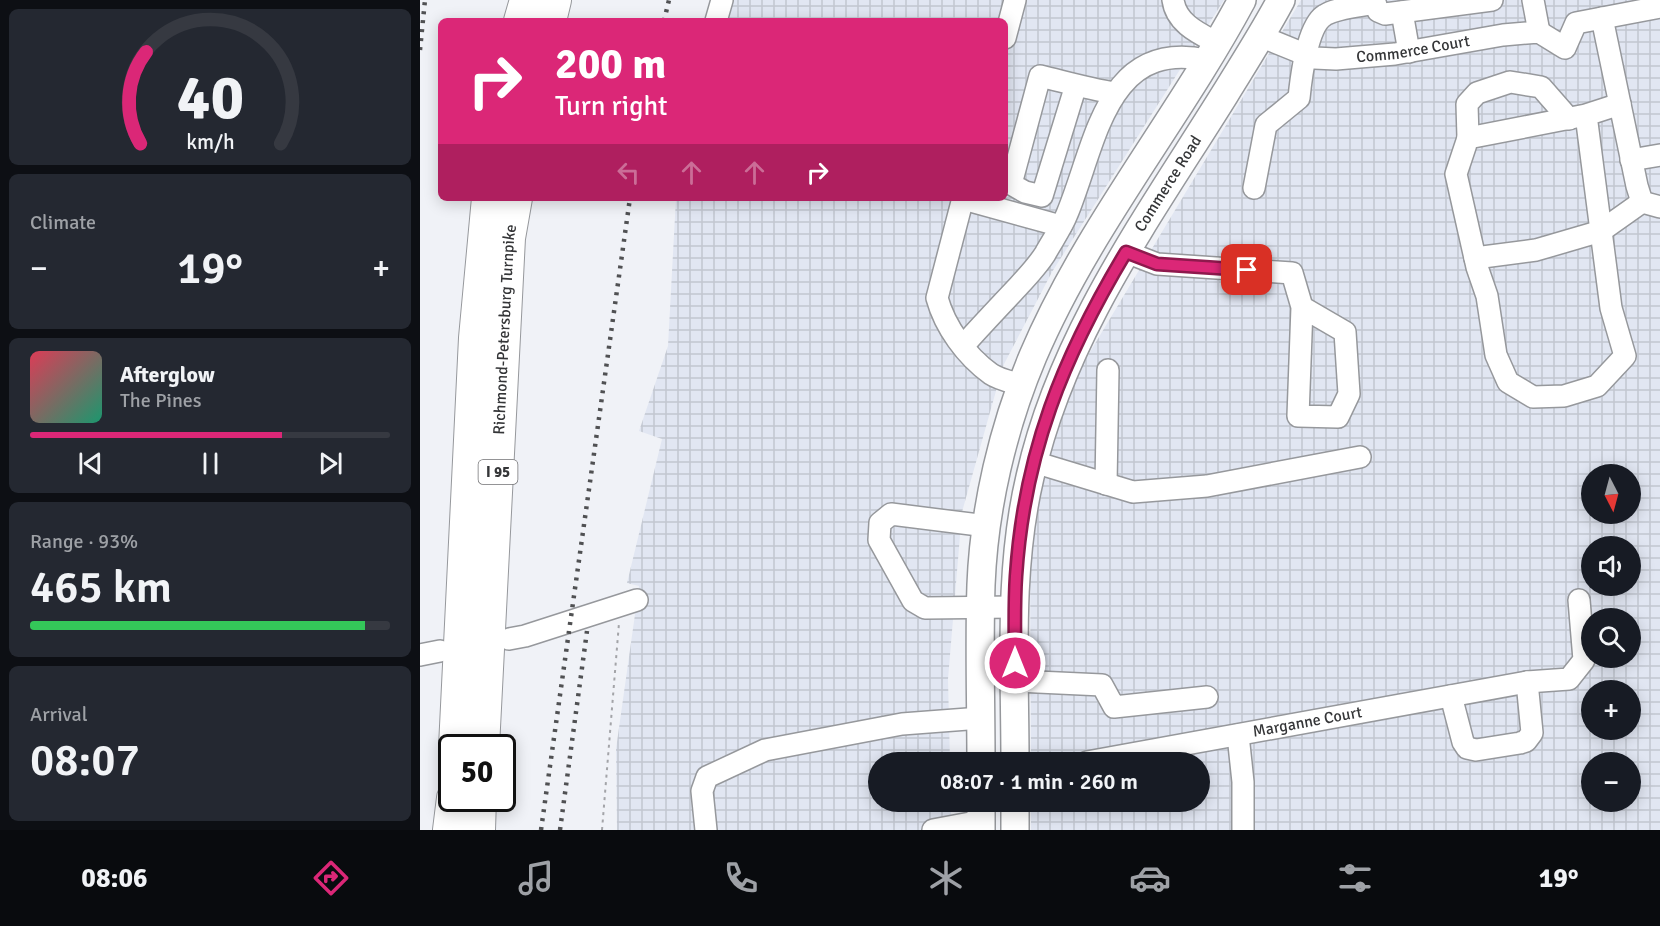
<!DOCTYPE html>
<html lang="en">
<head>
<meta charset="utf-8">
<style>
	:root { --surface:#171b24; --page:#242831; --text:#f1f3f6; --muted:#9ea1a6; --line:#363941; --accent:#db2777 }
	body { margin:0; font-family:Signika,sans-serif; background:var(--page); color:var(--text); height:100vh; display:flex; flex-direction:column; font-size:22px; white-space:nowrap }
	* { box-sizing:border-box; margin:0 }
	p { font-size:20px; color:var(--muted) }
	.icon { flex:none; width:33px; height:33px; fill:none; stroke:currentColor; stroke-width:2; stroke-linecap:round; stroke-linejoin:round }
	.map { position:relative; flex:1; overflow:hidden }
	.sheet { display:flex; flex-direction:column; gap:9px; padding:9px; background:#0d0f14; width:420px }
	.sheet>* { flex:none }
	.guide { position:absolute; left:18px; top:18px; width:570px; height:183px; border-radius:9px; box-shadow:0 3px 15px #0003; background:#db2777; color:#fff; overflow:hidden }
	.needle { width:39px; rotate:174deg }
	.controls { position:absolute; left:1161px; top:464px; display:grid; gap:12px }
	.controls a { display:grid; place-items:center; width:60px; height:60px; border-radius:50%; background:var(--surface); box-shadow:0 3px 15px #0003; font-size:30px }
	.speed { position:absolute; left:18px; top:734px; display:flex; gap:12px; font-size:30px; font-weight:700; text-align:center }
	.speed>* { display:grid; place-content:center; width:78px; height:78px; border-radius:50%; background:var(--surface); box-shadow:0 3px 15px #0003; line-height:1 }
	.speed .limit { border:3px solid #111; border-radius:9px; background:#fff; color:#111 }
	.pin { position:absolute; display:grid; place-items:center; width:51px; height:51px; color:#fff; margin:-26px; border-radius:12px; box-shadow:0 3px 9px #0006 }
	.me { position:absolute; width:66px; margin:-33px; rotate:0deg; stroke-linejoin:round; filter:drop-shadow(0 0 4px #0008) }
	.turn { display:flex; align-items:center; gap:21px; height:126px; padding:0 18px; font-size:27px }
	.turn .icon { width:78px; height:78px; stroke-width:2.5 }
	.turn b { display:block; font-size:42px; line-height:51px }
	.lanes { display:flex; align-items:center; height:57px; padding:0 18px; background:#0003; justify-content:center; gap:30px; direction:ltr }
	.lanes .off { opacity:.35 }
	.big { font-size:45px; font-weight:600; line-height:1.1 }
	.sheet .widget { flex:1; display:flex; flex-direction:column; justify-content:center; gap:9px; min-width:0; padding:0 21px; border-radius:9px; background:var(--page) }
	.sheet .dial { align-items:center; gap:0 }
	.dial svg { height:156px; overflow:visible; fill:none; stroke:var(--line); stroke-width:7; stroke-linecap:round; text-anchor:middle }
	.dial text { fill:var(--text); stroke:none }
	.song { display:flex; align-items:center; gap:18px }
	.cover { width:72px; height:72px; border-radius:9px; background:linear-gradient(135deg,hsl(350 70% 55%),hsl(160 70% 35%)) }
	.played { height:6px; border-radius:3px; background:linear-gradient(90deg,var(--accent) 70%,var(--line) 70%) }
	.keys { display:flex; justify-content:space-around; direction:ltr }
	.heat { display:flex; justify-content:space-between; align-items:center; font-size:33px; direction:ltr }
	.charge { height:9px; border-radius:4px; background:linear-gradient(90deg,#34c759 93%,var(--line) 0) }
	.trip { position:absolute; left:448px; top:752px; width:342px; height:60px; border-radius:30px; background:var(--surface); box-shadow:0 3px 15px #0003; font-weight:600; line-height:60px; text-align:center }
	.tabs { display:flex; height:96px; justify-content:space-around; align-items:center; background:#090b0e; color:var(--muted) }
	.tabs .icon { width:42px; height:42px }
	.tabs .on { color:var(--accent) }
	.tabs b { font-size:27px; color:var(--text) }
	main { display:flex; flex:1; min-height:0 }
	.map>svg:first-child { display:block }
	.industrial { fill:url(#industrial-grid); fill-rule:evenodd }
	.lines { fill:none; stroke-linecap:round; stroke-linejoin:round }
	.minor-casing { stroke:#96989c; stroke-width:24 }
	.major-casing { stroke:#96989c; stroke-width:30 }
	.highway-casing { stroke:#96989c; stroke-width:34 }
	.path { stroke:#a3a4a8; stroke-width:2; stroke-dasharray:3 4.5; stroke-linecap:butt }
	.minor { stroke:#fff; stroke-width:21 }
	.major { stroke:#fff; stroke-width:27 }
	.highway { stroke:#fff; stroke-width:32 }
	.rail { stroke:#505153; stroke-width:4.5; stroke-dasharray:3 6; stroke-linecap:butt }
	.route-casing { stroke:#8e194d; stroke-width:15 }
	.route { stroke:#db2777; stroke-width:10 }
	.labels { text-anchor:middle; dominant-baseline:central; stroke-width:6; stroke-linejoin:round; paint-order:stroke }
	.shield { fill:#fff; stroke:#727274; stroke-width:1.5 }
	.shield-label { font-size:15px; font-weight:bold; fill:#353638 }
	.street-label { font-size:16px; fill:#353638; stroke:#fff }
</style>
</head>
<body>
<main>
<section class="sheet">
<div class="widget dial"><svg viewBox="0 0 100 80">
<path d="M14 69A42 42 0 1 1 86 69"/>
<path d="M14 69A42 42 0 0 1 17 22" stroke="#db2777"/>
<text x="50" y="56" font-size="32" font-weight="700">40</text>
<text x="50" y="72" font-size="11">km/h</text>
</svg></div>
<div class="widget"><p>Climate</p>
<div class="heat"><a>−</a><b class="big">19°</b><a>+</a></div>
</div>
<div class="widget">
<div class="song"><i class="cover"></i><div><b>Afterglow</b><p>The Pines</p></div></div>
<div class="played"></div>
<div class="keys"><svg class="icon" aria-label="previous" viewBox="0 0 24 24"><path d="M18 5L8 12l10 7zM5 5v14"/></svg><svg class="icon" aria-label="pause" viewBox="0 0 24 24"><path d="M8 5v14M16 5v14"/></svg><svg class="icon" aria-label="next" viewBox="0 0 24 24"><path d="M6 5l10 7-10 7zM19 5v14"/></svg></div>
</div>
<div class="widget"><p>Range · 93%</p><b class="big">465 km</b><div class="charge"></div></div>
<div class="widget"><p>Arrival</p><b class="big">08:07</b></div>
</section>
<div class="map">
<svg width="1240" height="830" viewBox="0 0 1240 830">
	<defs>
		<pattern id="industrial-grid" width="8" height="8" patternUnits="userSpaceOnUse" patternTransform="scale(1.5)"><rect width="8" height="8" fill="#e1e6f2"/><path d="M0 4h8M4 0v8" fill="none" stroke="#c2c6d0"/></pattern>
	</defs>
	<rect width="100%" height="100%" fill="#f0f2f7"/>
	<!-- industrial -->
	<g class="industrial">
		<polygon points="292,0 804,0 632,272 583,366 542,512 528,679 530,762 459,762 459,801 531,801 531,830 197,830 196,749 219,586 207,583 242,439 219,431 248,346 256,198 585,198 585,21 286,21"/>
		<path d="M881 0H1240V830H611V801H780V762H611L610 555 622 489 643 403 667 357ZM1172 474H1210V513H1172ZM1172 546H1210V585H1172ZM1172 618H1210V657H1172ZM1172 690H1210V729H1172ZM1172 762H1210V801H1172Z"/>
	</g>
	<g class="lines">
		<defs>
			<g id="minor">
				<path d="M753 0C756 23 778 33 797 43"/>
				<polyline points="954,0 958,11 965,14 1072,0"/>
				<polyline points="1113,0 1119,32"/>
				<polyline points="982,12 989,52"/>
				<polyline points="1182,18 1217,186 1222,202 1240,207"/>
				<polyline points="296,21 302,0"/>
				<path id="s1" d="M840 36 894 58 916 59 975 54 1083 35 1119 32 1145 48 1156 23 1240 7"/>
				<polyline points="585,38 595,0"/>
				<path d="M656 85 622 196 605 192 591 184 620 76C645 82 669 89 694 93"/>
				<polyline points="1166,115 1191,308 1205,356 1177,386 1144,396 1113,397 1088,382 1076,355 1067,296 1057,267 1036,174 1048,138 1166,115 1200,104"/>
				<polyline points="1048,138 1047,104 1057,93 1090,82 1121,87 1149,119"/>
				<polyline points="1211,160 1240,155"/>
				<path d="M834 188 846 125 879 98C881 78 887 25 905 15 916 8 941 6 955 3"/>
				<path d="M543 198 517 298C525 327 546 356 571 374 580 380 592 382 602 385"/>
				<polyline points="543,199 641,226"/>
				<polyline points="706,252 737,264 872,273 882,307 878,416 918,417 929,394 925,332 882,307"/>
				<polyline points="1055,258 1116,250 1181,231 1222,202"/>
				<path d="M543 346C559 328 576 310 593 292 604 280 616 268 625 254 632 241 642 227 647 214 676 145 685 39 786 60"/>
				<polyline points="614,462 713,492 787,486 940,457"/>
				<polyline points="686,484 688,370"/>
				<polyline points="567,526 471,514 460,523 459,540 493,601 505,608 594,607"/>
				<polyline points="89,639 105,636 217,600"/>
				<polyline points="0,655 20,651"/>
				<polyline points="595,681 682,685 694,707 787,697"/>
				<polyline points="1031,696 1043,742 1047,748 1056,750 1100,743 1106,741 1112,733 1107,682"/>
				<polyline points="818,735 823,782 823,830"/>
				<path id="s2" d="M667 762 1107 682 1149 679 1164 660 1159 600"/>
				<polyline points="286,830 282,791 287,777 345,750 482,724 561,718"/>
				<polyline points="513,830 561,821"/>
			</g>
			<g id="major">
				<path d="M561 762C561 703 559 644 561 585 564 508 583 427 613 356 667 229 757 121 822 0"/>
				<path id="s3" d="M595 762C595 667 588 570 610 477 642 334 729 216 805 94 824 63 844 32 861 0"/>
				<polyline points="561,801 561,830"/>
				<polyline points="595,801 595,830"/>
			</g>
			<g id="highway">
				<polyline points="100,21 106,0"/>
				<polyline points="130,21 135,0"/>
				<polyline points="35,747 55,338 68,198"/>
				<path id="s4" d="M63 747 89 238 96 198"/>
				<polyline points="29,830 33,798"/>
				<polyline points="59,830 60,798"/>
			</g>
		</defs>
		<!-- minor casing -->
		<use href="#minor" class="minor-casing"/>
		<!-- major casing -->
		<use href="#major" class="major-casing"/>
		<!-- highway casing -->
		<use href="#highway" class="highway-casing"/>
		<!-- path -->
		<polyline class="path" points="182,830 199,623"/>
		<!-- minor -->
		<use href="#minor" class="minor"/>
		<!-- major -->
		<use href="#major" class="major"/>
		<!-- highway -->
		<use href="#highway" class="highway"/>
		<!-- rail -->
		<g class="rail">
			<polyline points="244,21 249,0"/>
			<polyline points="0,50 5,0"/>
			<polyline points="121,830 210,198"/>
			<polyline points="140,830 167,631"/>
		</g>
	</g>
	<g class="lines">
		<defs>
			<path id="route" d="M595 663C595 634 594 605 596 576 604 453 643 357 706 252L737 264 827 270"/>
		</defs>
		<!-- route casing -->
		<use href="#route" class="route-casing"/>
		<!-- route -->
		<use href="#route" class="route"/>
	</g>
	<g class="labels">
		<!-- shield labels -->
		<rect class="shield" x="58.5" y="460" width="39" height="24" rx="4.5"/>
		<g class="shield-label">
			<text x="78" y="472">I 95</text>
		</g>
		<!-- street labels -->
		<g class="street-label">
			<text stroke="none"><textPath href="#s1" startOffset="158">Commerce Court</textPath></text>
			<text stroke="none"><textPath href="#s3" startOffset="612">Commerce Road</textPath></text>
			<text stroke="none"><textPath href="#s4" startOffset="418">Richmond-Petersburg Turnpike</textPath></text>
			<text stroke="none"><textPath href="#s2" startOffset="224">Marganne Court</textPath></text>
		</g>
	</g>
</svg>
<div class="controls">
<a><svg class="needle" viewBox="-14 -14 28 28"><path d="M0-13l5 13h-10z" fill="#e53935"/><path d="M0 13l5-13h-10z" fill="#9ea1a6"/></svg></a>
<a><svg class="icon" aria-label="sound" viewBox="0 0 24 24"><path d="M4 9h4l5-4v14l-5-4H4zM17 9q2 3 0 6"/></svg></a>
<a><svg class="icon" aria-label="search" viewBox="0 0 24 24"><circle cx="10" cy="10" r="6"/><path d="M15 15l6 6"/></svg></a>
<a>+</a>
<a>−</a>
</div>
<div class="speed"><div class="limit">50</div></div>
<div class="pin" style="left:827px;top:270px;background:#d93025"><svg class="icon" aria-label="arrive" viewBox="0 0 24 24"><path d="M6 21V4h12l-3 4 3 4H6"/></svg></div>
<svg class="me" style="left:595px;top:663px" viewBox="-20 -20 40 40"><circle r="17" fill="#db2777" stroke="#fff" stroke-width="3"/><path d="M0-11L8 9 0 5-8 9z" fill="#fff"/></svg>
<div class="trip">08:07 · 1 min · 260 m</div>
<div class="guide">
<div class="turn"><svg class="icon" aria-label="right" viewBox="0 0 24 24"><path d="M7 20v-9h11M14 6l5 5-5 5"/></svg><div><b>200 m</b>Turn right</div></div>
<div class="lanes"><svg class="icon off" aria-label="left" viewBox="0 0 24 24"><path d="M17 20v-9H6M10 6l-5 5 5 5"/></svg><svg class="icon off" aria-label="ahead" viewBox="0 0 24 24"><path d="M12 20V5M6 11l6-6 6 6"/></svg><svg class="icon off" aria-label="ahead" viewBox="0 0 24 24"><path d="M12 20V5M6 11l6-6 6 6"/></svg><svg class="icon" aria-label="right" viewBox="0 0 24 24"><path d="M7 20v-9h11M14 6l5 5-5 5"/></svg></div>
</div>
</div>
</main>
<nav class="tabs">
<b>08:06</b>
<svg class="icon on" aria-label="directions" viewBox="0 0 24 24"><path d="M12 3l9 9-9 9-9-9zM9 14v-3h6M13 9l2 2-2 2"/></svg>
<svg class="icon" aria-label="music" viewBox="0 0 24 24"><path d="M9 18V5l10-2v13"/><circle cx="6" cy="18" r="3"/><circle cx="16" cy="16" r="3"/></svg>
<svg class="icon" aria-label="phone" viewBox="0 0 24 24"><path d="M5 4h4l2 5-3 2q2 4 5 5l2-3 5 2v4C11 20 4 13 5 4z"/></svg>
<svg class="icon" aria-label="climate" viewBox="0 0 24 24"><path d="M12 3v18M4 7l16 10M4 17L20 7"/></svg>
<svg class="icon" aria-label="car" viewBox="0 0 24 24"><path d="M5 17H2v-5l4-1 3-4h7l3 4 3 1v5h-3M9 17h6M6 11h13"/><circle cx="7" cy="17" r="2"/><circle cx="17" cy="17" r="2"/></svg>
<svg class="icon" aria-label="filters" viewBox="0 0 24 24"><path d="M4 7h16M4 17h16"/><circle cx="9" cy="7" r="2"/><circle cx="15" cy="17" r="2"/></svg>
<b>19°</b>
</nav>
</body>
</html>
